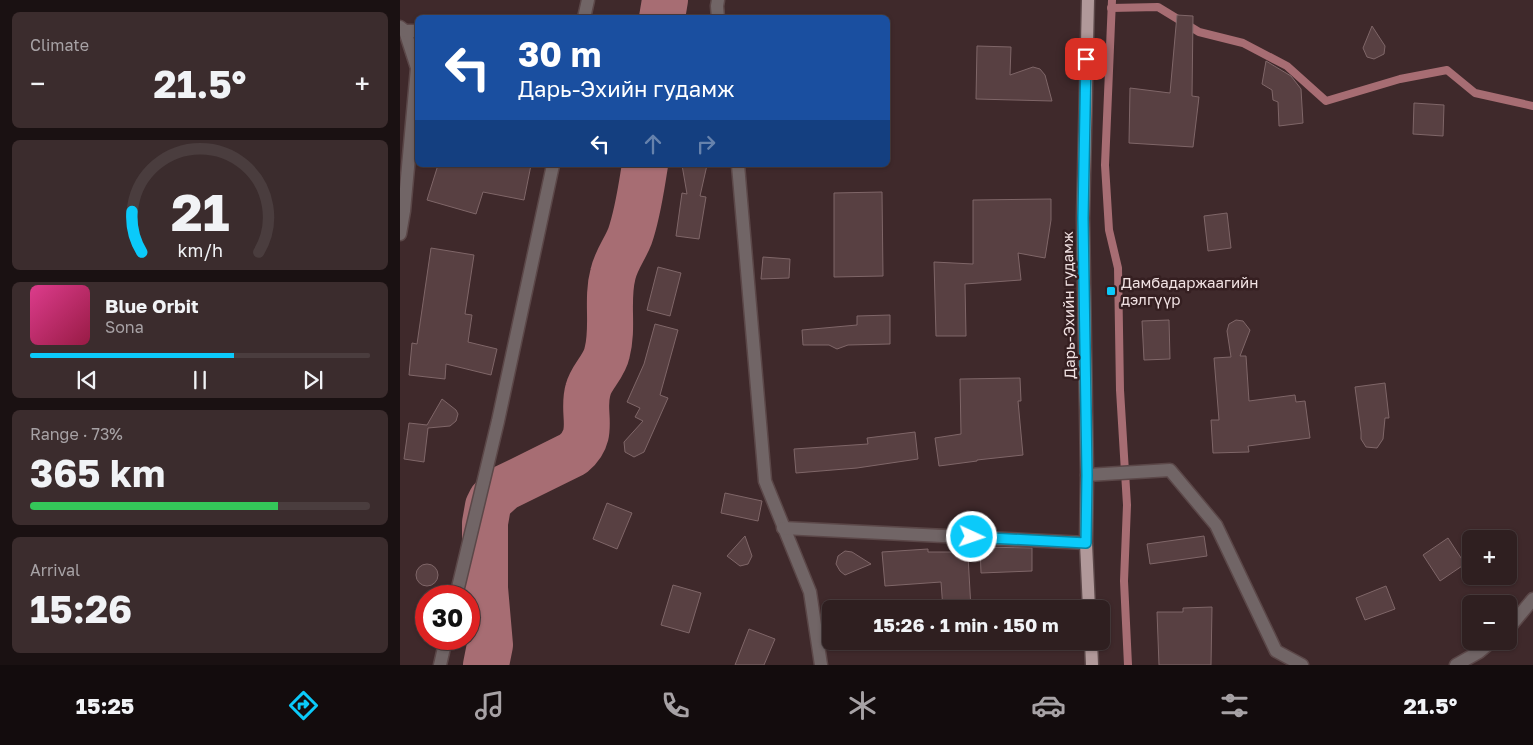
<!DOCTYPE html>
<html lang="en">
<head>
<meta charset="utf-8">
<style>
	:root { --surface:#2f1f20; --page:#3b2c2d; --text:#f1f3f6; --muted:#a7a2a5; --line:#4a3d3e; --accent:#0bcafa }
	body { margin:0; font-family:"Golos Text",sans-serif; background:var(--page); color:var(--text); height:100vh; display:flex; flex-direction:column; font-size:19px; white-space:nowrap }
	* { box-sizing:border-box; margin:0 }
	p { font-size:16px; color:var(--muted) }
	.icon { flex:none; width:28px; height:28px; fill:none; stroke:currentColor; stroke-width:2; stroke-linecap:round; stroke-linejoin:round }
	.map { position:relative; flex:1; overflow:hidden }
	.drawer { display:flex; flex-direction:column; gap:12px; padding:12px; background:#1a1112; width:400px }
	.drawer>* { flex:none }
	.guide { position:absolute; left:15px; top:15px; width:475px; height:152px; border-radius:8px; box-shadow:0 1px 4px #0004,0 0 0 1px var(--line); background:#1a4fa0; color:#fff; overflow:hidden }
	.tools { position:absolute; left:1062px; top:530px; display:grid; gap:10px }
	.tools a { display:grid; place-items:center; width:55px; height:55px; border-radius:8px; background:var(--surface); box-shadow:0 1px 4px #0004,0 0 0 1px var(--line); font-size:25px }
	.speed { position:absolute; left:15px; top:585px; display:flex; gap:10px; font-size:25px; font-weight:700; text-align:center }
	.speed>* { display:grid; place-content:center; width:65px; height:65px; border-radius:50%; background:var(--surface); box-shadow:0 1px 4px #0004,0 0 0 1px var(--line); line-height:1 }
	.speed .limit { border:8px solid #d22; background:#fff; color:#111 }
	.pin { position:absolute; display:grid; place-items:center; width:42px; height:42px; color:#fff; margin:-21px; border-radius:10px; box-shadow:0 2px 8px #0006 }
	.me { position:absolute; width:55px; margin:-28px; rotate:93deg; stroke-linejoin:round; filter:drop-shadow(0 0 4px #0008) }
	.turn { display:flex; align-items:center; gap:18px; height:105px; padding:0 20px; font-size:22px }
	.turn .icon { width:65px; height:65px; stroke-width:2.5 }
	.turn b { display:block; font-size:35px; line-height:42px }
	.lanes { display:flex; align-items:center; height:48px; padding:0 20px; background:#0003; justify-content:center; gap:25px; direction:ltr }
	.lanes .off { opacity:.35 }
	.big { font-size:38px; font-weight:700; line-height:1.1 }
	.drawer .widget { flex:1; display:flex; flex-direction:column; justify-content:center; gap:8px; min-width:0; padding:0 18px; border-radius:8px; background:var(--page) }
	.drawer .dial { align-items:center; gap:0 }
	.dial svg { height:130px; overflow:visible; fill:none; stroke:var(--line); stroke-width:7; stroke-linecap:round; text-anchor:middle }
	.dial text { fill:var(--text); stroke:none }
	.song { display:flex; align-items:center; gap:15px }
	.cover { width:60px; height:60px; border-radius:8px; background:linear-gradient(135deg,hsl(330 70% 55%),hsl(340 70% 35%)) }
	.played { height:5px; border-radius:2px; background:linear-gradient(90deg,var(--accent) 60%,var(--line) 60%) }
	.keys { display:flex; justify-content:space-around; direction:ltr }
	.heat { display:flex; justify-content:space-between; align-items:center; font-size:28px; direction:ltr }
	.charge { height:8px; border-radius:4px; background:linear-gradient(90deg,#34c759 73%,var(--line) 0) }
	.trip { position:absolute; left:422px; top:600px; width:288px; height:50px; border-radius:8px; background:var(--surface); box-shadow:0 1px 4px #0004,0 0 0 1px var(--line); font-weight:700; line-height:50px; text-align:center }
	.tabs { display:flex; height:80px; justify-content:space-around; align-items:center; background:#130c0d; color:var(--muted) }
	.tabs .icon { width:35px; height:35px }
	.tabs .on { color:var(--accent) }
	.tabs b { font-size:22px; color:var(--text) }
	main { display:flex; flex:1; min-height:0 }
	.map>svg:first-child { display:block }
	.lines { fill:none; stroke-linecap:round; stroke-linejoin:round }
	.stream { stroke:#a76d73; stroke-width:8 }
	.river { stroke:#a76d73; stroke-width:46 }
	.building { fill:#584042; stroke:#7f6668 }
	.minor-casing { stroke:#5b4748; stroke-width:15 }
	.major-casing { stroke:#5b4748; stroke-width:15 }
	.minor { stroke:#716566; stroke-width:12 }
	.major { stroke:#b1999a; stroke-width:12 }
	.route-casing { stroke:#0783a2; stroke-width:12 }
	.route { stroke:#0bcafa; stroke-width:9 }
	.poi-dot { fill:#0bcafa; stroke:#351f21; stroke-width:2 }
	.labels { text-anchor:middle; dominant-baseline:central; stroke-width:5; stroke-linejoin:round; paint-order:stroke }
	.poi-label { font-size:15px; fill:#f1e2e3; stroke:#351f21; text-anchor:start }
	.street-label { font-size:15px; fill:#f1e2e3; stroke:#351f21 }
</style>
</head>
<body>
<main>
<section class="drawer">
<div class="widget"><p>Climate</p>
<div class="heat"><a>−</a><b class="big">21.5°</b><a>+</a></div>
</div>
<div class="widget dial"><svg viewBox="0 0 100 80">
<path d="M14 69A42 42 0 1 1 86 69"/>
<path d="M14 69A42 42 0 0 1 8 44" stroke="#0bcafa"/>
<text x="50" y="56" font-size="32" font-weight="700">21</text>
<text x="50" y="72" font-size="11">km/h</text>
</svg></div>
<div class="widget">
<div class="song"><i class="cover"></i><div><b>Blue Orbit</b><p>Sona</p></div></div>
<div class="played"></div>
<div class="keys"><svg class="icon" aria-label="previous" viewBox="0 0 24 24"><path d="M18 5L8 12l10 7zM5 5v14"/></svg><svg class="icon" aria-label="pause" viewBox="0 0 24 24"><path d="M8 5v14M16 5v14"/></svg><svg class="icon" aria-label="next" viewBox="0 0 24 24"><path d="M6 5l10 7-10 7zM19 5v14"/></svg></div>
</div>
<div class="widget"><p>Range · 73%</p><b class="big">365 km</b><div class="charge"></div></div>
<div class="widget"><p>Arrival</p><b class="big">15:26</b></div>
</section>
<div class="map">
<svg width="1133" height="665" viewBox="0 0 1133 665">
	<rect width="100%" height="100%" fill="#3f292b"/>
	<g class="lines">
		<!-- stream -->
		<g class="stream">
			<polyline points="712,0 705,165 709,230 718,268 720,390 727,505 724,581 728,665"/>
			<polyline points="711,8 758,7 799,32 843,43 887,66 926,101 1000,79 1047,70 1075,93 1133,106"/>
		</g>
		<!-- river -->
		<g class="river">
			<polyline points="262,18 265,0"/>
			<path d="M86 665 90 645 85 588V523L88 506 91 500 104 488 173 454C197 434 181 414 188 390 191 377 204 367 207 353 214 327 206 300 213 274 216 260 225 249 230 236 238 213 241 189 245 165"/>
		</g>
	</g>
	<!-- building -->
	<g class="building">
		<polygon points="777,15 793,16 792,96 799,97 793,147 729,143 730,88 770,93"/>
		<polygon points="972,26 985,46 984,54 974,59 967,57 963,48"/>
		<polygon points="577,46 611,47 610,75 633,67 640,69 645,75 652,101 576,99"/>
		<polygon points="866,61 891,76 901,89 903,123 879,126 878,102 873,100 872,90 862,84"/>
		<polygon points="1014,103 1044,105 1043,136 1013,134"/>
		<polygon points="38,165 131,165 124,200 83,192 76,214 27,200"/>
		<polygon points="282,165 307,165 300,196 306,197 299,239 276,236 282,193 287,194"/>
		<polygon points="482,192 483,276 434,277 434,193"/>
		<polygon points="651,199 651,220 645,258 618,253 621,280 565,284 566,336 536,336 534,262 573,264 573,200"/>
		<polygon points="827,213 831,248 808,251 804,216"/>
		<polygon points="31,248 74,255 65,314 72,315 68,342 97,349 91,375 46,364 45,379 9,375 12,343 17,344"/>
		<polygon points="363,257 390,259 389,278 361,279"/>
		<polygon points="258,267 281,273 270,316 247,310"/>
		<polygon points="490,315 490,344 448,345 437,349 429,345 403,345 402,330 457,325 457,316"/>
		<polygon points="769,320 770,359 744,360 742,321"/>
		<polygon points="836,320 843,321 850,330 840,356 846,356 849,401 895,395 896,402 905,401 910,438 848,446 849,452 813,453 811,420 819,420 814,358 831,357 827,331 829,324"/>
		<polygon points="255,324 278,330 260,395 268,398 244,452 234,457 225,452 224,442 243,421 235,417 240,408 227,402 244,364"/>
		<polygon points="620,378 621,401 618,401 623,455 577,460 577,461 539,466 535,438 561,434 560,379"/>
		<polygon points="985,383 989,418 985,418 983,439 977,448 966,447 961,439 961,432 955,387"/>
		<polygon points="42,399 56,410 58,414 56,421 50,426 28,428 24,462 4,459 9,423 27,425"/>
		<polygon points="515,432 518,459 457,468 396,473 394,449 468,444 467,438"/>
		<polygon points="325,493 362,501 358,521 321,513"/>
		<polygon points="207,503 232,513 217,549 193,539"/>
		<polygon points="345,536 352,556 348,564 340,566 327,556"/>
		<polygon points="804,536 807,556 750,564 747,544"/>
		<polygon points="1048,538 1065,564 1040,581 1023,555"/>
		<polygon points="580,547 632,548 632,571 581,573"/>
		<polygon points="528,549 528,552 551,552 568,556 571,609 543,609 541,582 485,586 482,552"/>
		<polygon points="445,551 452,552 471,564 445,575 440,571 436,564 438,556"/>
		<circle cx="27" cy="575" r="11"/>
		<polygon points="273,585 301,593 289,633 261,625"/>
		<polygon points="986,586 995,609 965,620 956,598"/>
		<polygon points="812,607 811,665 759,665 757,612 783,612 783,608"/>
		<polygon points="349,629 375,639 364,665 335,665"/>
	</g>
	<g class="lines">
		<defs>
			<g id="minor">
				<polyline points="318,0 317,6 318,18"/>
				<polyline points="184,18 188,0"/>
				<polyline points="0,27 5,31 17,68 4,211 0,234"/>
				<polyline points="5,31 18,31"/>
				<polyline points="338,165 365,481 410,592 421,665"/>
				<polyline points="687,475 770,470 816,525 876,651 902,665"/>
				<polyline points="383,528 686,543"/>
				<polyline points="56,596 98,421 153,165"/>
				<polyline points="1109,628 1133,599"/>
				<polyline points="40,665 46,639"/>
				<polyline points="1056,665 1079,652 1092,641"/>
			</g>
			<g id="major">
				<polyline points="688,0 683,218 687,475 686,543 689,609"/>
				<polyline points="691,641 692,665"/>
			</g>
		</defs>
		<!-- minor casing -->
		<use href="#minor" class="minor-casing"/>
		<!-- major casing -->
		<use href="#major" class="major-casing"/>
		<!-- minor -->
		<use href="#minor" class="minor"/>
		<!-- major -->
		<use href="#major" class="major"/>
	</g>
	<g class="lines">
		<defs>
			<polyline id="route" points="572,537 686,543 687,475 683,218 686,59"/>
		</defs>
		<!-- route casing -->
		<use href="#route" class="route-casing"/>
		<!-- route -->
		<use href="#route" class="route"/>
	</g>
	<!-- markers -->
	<rect class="poi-dot" x="706" y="286" width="10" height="10" rx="2.5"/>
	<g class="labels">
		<!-- poi labels -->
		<g class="poi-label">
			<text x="721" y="282">Дамбадаржаагийн<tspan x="721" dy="17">дэлгүүр</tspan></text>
		</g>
		<!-- street labels -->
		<g class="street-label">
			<text transform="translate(668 305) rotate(-91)">Дарь-Эхийн гудамж</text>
		</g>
	</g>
</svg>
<div class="tools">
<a>+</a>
<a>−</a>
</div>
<div class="speed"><div class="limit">30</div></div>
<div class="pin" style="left:686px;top:59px;background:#d93025"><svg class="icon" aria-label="arrive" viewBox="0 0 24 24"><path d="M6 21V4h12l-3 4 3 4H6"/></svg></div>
<svg class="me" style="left:572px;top:537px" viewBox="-20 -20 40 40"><circle r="17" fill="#0bcafa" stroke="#fff" stroke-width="3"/><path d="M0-11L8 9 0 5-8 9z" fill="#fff"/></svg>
<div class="trip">15:26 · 1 min · 150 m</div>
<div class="guide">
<div class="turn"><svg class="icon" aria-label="left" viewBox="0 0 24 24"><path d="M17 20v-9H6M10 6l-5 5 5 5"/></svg><div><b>30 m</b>Дарь-Эхийн гудамж</div></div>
<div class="lanes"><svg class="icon" aria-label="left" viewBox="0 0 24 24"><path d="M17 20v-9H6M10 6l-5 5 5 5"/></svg><svg class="icon off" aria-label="ahead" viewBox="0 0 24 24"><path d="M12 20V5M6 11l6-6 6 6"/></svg><svg class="icon off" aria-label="right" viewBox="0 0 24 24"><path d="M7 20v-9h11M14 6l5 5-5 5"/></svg></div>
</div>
</div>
</main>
<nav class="tabs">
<b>15:25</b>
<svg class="icon on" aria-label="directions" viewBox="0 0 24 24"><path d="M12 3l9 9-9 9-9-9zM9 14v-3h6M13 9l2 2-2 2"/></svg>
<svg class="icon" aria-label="music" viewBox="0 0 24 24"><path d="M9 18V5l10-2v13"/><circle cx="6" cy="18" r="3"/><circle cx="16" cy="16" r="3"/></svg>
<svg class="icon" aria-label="phone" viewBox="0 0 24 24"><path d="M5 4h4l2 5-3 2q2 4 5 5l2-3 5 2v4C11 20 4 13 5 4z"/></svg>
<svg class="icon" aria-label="climate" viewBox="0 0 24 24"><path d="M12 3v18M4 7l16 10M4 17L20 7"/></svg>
<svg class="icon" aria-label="car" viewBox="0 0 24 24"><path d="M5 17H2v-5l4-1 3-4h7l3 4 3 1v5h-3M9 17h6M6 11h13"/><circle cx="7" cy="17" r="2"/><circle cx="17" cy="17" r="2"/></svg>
<svg class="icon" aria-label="filters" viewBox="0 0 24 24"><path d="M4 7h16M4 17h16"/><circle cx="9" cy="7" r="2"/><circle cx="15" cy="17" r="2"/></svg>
<b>21.5°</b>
</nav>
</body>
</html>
